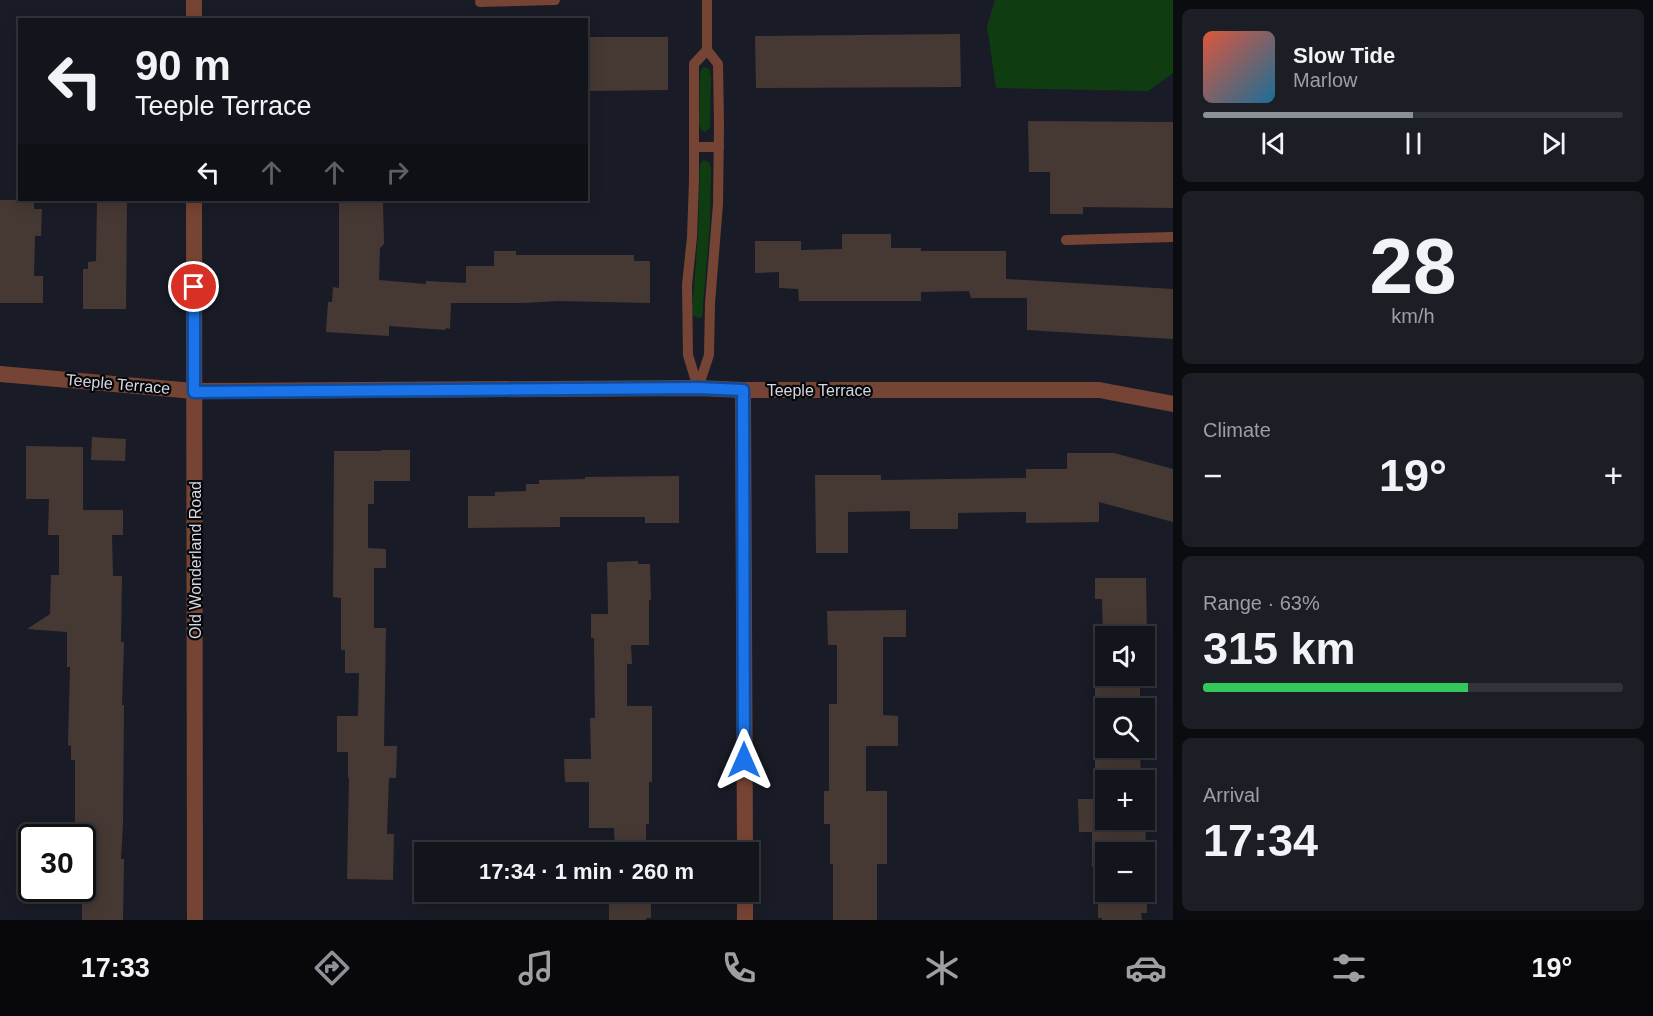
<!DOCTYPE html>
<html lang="en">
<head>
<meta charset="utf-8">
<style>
	:root { --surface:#13151c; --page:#1c1e25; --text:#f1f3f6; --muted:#9d9fa3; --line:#32343b; --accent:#8c9099 }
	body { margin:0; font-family:Arial,sans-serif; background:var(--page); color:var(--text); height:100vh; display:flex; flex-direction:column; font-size:22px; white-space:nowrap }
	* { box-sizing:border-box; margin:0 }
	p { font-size:20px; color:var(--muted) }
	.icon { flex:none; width:33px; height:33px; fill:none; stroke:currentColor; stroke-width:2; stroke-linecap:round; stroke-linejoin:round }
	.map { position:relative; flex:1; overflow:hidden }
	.side { display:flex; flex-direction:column; gap:9px; padding:9px; background:#0a0c0f; width:480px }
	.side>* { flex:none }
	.top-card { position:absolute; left:18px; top:18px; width:570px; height:183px; border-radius:0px; box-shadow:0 3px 15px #0003,0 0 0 2px var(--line); background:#13151c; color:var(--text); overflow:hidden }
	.buttons { position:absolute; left:1095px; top:626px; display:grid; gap:12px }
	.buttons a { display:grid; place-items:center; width:60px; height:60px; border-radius:0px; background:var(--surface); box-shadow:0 3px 15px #0003,0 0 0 2px var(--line); font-size:30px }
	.speed { position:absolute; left:18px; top:824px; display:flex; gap:12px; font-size:30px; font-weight:700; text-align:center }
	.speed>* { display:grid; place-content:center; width:78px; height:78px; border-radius:50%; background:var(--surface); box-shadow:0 3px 15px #0003,0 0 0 2px var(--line); line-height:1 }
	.speed .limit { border:3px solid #111; border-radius:9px; background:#fff; color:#111 }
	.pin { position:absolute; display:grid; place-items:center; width:51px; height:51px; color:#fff; margin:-26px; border:3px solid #fff; border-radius:50%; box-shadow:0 2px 6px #0007 }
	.me { position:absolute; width:66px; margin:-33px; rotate:0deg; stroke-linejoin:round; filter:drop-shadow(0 0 4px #0008) }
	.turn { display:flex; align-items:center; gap:21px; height:126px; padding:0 18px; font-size:27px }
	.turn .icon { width:78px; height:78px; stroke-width:2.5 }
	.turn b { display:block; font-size:42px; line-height:51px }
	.lanes { display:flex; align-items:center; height:57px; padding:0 18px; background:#0003; justify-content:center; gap:30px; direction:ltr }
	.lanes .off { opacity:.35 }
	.big { font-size:45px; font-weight:600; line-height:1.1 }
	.side .tile { flex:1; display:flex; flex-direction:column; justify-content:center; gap:9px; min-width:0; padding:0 21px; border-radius:9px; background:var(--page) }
	.side .dial { align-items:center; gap:0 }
	.dial b { font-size:78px; line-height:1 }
	.song { display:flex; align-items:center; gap:18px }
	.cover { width:72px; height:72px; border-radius:9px; background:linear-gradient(135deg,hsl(10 70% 55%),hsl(200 70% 35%)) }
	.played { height:6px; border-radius:3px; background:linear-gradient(90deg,var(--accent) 50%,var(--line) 50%) }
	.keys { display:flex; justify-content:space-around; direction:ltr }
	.heat { display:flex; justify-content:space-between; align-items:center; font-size:33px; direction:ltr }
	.charge { height:9px; border-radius:4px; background:linear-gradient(90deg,#34c759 63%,var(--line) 0) }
	.trip { position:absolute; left:414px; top:842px; width:345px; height:60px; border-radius:0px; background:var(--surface); box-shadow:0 3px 15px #0003,0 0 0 2px var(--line); font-weight:600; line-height:60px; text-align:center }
	.tab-bar { display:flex; height:96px; justify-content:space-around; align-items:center; background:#08080b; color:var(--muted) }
	.tab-bar .icon { width:42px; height:42px }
	.tab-bar .active { color:var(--accent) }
	.tab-bar b { font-size:27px; color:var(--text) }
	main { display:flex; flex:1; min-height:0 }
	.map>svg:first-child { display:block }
	.green { fill:#103c11 }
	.building { fill:#463934; fill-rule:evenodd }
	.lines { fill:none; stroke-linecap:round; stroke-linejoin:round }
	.service { stroke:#764435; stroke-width:10 }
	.minor { stroke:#764435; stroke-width:16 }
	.tertiary { stroke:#764435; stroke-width:16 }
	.route-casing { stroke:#114b97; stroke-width:15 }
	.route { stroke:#1a73e8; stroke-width:10 }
	.labels { text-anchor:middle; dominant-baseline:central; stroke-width:4.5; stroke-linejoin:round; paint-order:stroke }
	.street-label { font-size:16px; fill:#d4d7de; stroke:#06070b }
</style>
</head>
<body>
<main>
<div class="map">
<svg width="1173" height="920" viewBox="0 0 1173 920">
	<rect width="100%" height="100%" fill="#191c26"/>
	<!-- green -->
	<g class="green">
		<polygon points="995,0 1173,0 1173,73 1148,91 996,88 987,26"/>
		<polygon points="704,67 709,69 711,76 710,128 705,132 701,130 699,124 700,73 702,68"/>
		<polygon points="704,160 709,162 711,168 710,224 702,317 699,318 693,316 692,312 698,236 700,164"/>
	</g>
	<!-- building -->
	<g class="building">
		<polygon points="960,34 961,87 756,88 755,36"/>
		<polygon points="586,37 668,37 668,90 586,91"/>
		<polygon points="1028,121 1173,122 1173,208 1083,207 1083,214 1050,214 1050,172 1029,172"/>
		<polygon points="0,200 34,200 34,209 42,209 41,236 35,236 34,276 43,276 43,303 0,303"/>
		<polygon points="97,200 127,200 126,309 83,309 83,269 88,269 88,262 96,261"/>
		<polygon points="339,200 383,200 384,244 380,248 379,280 426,284 426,281 466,283 466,266 494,266 494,251 516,251 516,255 634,255 634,261 650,261 650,303 559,301 523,303 451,303 450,329 446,328 445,330 389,326 389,336 326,332 328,302 332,302 333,287 339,288"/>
		<polygon points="842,234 891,234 891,248 921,248 921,251 1006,251 1006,279 1173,289 1173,339 1027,330 1027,298 971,298 969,291 921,292 921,301 799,301 798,289 779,288 779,272 755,273 755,241 801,241 801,250 842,249"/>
		<polygon points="92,437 126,439 125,461 91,460"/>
		<polygon points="26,446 83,447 83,510 123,510 123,535 112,535 113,576 122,576 121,642 124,642 122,705 124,705 123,824 121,859 124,859 123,920 82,920 82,827 75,827 75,760 71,760 71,746 68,745 70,667 67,667 67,632 27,629 50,614 51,575 59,575 59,535 48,535 49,499 26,499"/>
		<polygon points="381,450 410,450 410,481 374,481 374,504 368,504 368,548 386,549 386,568 374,568 374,628 386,628 384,746 397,746 396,778 389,778 387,834 394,834 393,880 347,879 349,778 348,778 348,752 337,752 337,716 358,716 359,673 345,673 345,650 341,650 341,598 333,597 334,451 381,451"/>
		<polygon points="1067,453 1114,453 1173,469 1173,522 1099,502 1099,522 1026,523 1026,512 958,513 958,529 910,529 910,511 848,512 848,553 816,553 815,475 881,475 881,480 1026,478 1026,469 1067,469"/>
		<polygon points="679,476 679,523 645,523 645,517 560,517 560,527 468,528 468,496 495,496 495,492 526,491 526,484 539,484 539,480 585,479 585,477"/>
		<polygon points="638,561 638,564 650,564 651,600 649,600 649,645 631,645 632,664 627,664 627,706 652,706 652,782 649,782 649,824 646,824 646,852 615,852 614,828 589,828 589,782 565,782 564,759 591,759 590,718 595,718 594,638 591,638 591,614 608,614 607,562"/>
		<polygon points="1095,578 1146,578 1147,636 1103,636 1102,599 1095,599"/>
		<polygon points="906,610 906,637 883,637 883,715 898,716 898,746 866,746 866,791 887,791 887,864 877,864 877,920 833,920 833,864 830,864 830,824 824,824 824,791 829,791 829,704 837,704 837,645 828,645 827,611"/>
		<path d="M1095 675H1140V708H1106V747H1140L1141 780H1106V819H1144L1145 798 1147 913H1141L1142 920H1102V918H1098V867H1092V832H1079L1078 799H1095ZM1106 852H1144V891H1106Z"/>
		<polygon points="609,891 651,891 651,918 646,918 646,920 609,920"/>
	</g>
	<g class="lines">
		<!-- service -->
		<g class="service">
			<polyline points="480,2 555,0"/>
			<polyline points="694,147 719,147"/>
			<polyline points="1066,240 1173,237"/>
			<polyline points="698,388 709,355 710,303 718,204 719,125 718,64 707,50 707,0"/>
			<polyline points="698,388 688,355 687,285 692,237 694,180 694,64 707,50"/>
		</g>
		<!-- minor -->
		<g class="minor">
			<polyline points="194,0 194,20"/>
			<polyline points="194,200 195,920"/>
			<polyline points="743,390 745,852"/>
			<polyline points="745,891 745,920"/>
		</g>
		<!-- tertiary -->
		<polyline class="tertiary" points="0,374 194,391 698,388 743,390 1099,390 1173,404"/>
	</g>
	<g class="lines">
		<defs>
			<polyline id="route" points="194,287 194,392 698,388 743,390 744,760"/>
		</defs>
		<!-- route casing -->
		<use href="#route" class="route-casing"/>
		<!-- route -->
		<use href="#route" class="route"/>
	</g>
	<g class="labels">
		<!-- street labels -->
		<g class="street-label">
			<text transform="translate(118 384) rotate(5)">Teeple Terrace</text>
			<text x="819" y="390">Teeple Terrace</text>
			<text transform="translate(195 560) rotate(-90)">Old Wonderland Road</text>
		</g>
	</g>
</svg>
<div class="buttons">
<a><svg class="icon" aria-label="sound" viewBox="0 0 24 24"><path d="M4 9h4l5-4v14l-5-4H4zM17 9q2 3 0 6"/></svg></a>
<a><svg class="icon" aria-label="search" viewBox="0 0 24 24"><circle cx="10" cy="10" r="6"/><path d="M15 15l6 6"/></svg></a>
<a>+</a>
<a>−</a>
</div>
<div class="speed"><div class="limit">30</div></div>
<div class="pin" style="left:194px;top:287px;background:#d93025"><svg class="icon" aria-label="arrive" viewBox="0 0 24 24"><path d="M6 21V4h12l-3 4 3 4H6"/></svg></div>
<svg class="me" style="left:744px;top:760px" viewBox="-20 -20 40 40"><path d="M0-17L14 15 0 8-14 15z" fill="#1a73e8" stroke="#fff" stroke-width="4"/></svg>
<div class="trip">17:34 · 1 min · 260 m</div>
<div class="top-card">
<div class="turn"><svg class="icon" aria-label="left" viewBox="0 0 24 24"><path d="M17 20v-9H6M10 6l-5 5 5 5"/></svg><div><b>90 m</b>Teeple Terrace</div></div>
<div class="lanes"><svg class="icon" aria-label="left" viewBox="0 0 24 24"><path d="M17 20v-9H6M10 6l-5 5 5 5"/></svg><svg class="icon off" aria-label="ahead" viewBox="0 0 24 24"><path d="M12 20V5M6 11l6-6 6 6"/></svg><svg class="icon off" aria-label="ahead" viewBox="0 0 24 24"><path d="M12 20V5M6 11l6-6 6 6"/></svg><svg class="icon off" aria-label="right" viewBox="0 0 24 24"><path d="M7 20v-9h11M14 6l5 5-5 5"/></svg></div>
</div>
</div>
<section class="side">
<div class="tile">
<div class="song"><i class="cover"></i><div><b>Slow Tide</b><p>Marlow</p></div></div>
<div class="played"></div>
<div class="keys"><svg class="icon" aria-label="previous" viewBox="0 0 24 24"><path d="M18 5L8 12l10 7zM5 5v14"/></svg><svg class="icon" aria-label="pause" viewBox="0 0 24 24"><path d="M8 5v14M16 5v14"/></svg><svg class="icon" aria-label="next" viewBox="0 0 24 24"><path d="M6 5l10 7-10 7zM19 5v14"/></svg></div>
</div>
<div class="tile dial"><b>28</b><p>km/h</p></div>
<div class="tile"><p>Climate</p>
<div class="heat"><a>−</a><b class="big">19°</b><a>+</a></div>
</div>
<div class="tile"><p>Range · 63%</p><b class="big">315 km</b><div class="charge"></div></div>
<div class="tile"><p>Arrival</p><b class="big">17:34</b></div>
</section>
</main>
<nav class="tab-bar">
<b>17:33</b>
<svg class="icon active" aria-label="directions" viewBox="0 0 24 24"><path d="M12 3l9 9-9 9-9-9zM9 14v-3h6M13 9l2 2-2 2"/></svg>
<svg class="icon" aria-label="music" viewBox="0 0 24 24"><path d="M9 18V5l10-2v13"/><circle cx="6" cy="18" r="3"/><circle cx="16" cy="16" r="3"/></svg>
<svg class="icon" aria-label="phone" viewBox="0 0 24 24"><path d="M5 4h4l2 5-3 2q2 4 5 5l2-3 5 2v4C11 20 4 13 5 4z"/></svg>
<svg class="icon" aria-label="climate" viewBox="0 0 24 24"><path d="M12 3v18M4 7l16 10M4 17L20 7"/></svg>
<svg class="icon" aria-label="car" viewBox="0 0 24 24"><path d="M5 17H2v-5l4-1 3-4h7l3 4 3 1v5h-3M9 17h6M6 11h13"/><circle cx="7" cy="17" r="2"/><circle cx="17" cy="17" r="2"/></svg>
<svg class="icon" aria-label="filters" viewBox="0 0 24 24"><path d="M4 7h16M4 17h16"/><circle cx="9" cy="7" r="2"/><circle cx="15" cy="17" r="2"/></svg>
<b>19°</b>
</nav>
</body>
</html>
